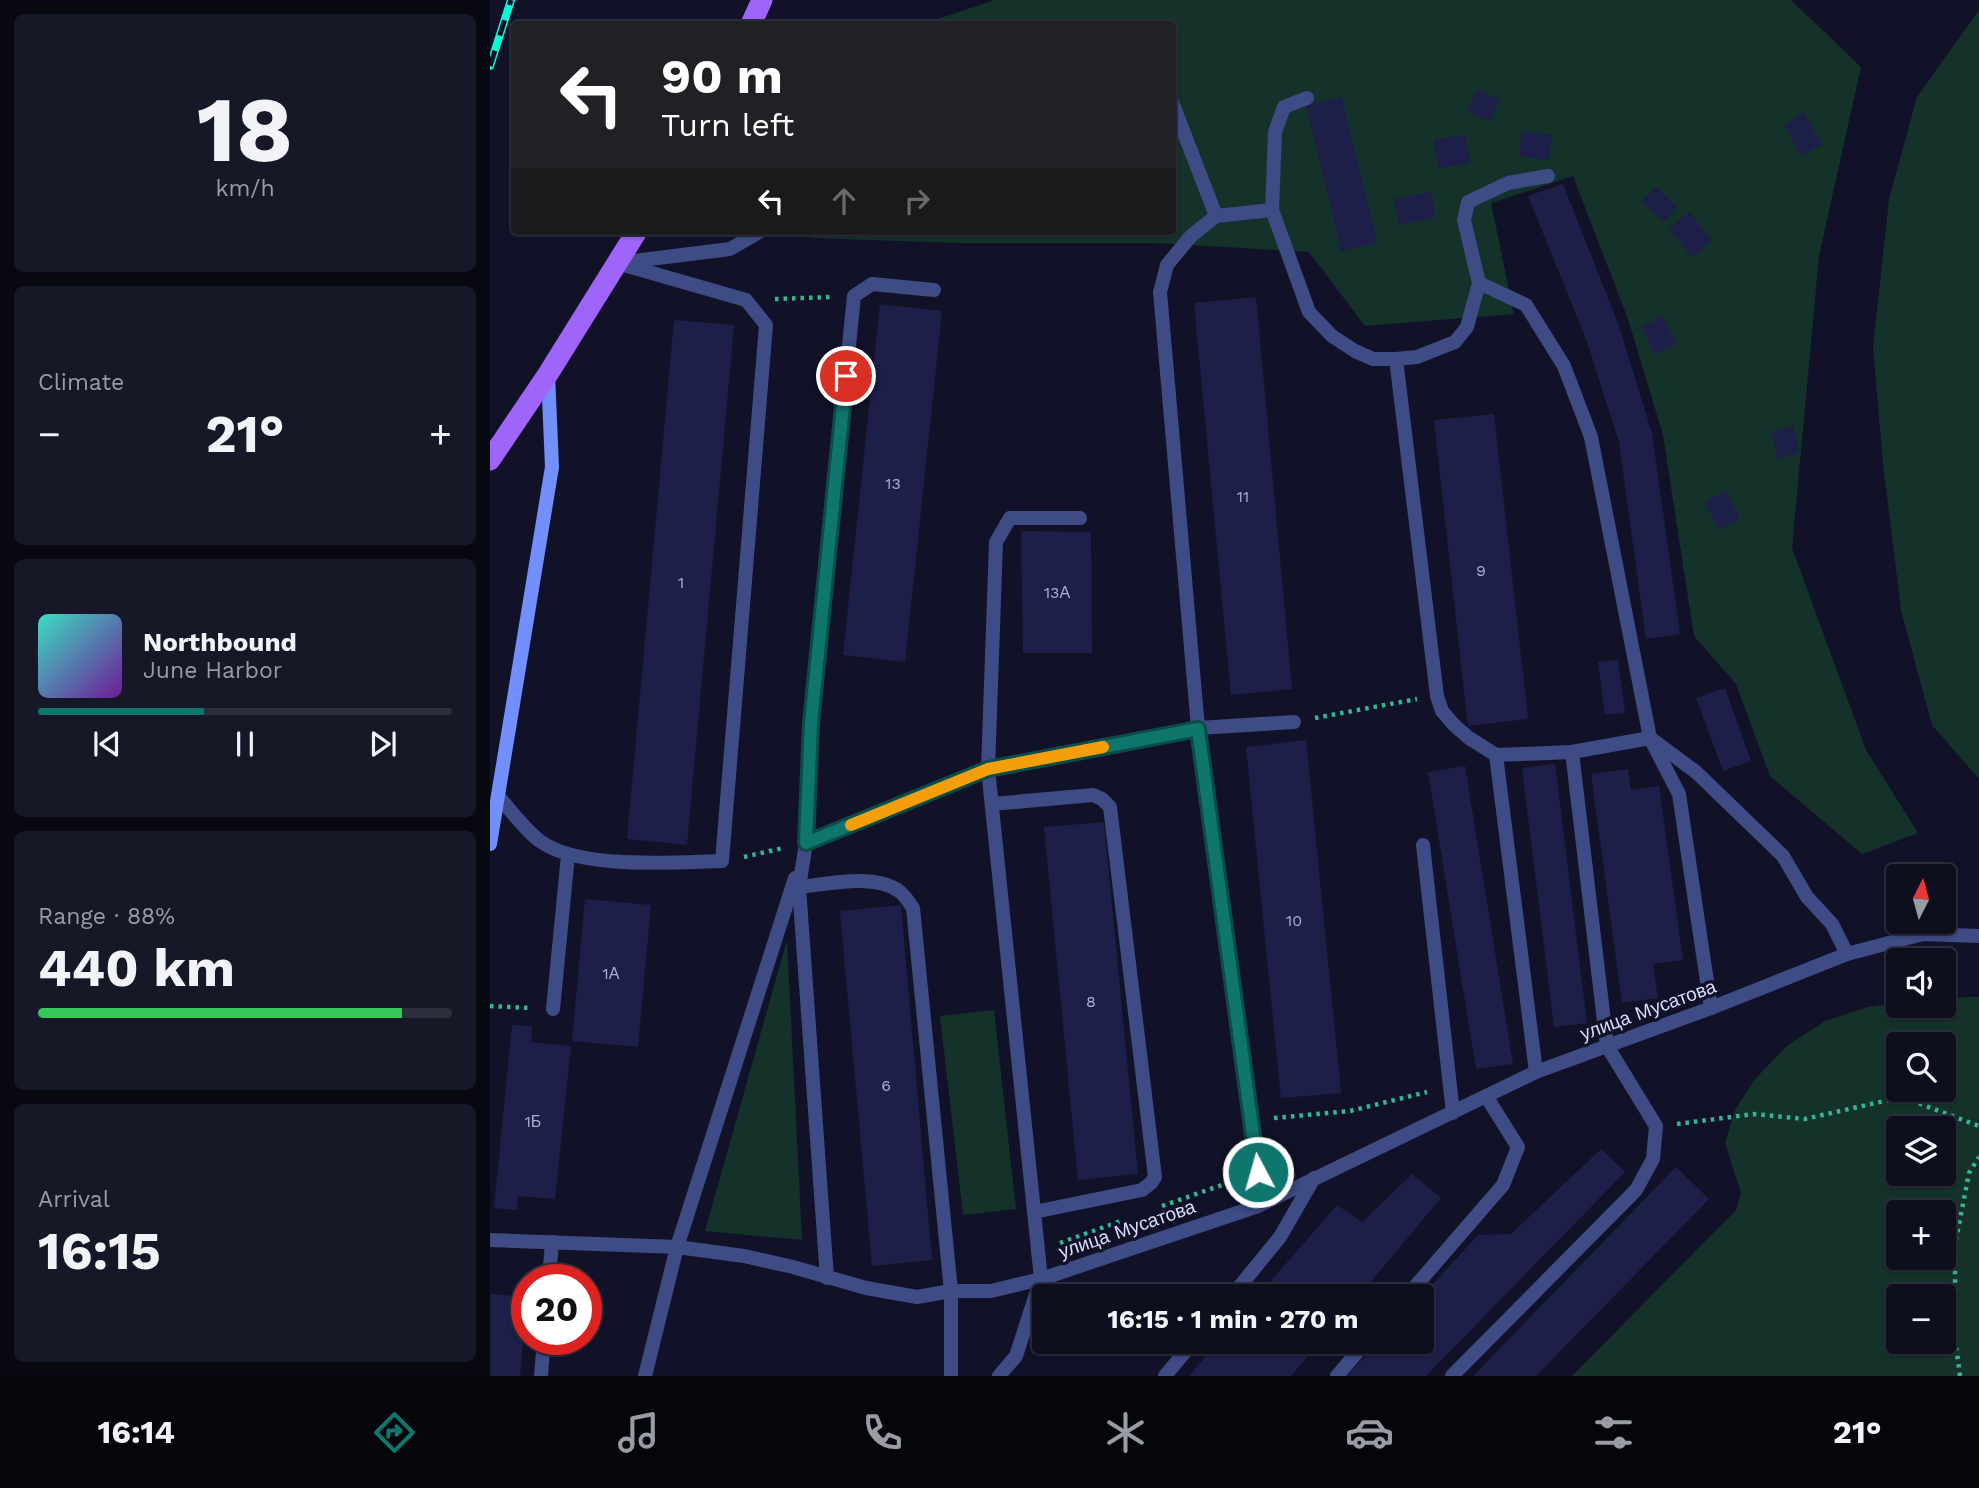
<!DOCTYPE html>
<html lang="en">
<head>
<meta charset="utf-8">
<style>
	:root { --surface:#0d0e1e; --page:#161727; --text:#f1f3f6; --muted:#9a9ca4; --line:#2d2e3c; --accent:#0f766e }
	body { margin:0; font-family:"Work Sans",sans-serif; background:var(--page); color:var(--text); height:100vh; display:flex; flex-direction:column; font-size:26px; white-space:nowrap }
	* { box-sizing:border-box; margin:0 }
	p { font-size:23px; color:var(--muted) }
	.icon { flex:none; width:38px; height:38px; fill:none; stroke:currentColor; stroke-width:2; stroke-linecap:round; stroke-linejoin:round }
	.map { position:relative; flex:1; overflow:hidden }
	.side { display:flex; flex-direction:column; gap:14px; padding:14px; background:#070810; width:490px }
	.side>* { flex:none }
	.top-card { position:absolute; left:21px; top:21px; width:665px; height:214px; border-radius:7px; box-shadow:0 2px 5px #0004,0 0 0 2px var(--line); background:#202124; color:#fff; overflow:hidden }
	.needle { width:46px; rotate:6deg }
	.controls { position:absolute; left:1396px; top:864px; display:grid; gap:14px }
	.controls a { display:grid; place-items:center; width:70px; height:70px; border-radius:7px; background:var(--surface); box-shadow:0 2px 5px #0004,0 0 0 2px var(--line); font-size:35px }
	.speed { position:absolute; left:21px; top:1264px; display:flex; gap:14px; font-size:35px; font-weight:700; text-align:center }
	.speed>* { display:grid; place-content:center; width:91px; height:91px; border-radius:50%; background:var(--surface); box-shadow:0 2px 5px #0004,0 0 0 2px var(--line); line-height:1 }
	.speed .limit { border:10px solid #d22; background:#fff; color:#111 }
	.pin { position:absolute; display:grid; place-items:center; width:60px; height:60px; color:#fff; margin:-30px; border:4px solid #fff; border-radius:50%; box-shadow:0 2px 7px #0007 }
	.me { position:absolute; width:77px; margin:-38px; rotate:354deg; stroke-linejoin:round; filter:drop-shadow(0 0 5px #0008) }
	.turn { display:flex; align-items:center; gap:24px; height:147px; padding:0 35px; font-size:32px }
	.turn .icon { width:91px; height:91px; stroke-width:2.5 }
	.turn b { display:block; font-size:49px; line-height:60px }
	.lanes { display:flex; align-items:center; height:66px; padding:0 35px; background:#0003; justify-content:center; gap:35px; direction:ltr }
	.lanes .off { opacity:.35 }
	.big { font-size:52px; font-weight:700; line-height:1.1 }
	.side .tile { flex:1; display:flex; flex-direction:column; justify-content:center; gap:10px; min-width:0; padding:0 24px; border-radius:10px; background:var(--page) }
	.side .dial { align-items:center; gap:0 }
	.dial b { font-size:91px; line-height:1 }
	.song { display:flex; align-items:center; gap:21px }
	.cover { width:84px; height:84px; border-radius:10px; background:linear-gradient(135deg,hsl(170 70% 55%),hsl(280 70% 35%)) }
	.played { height:7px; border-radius:4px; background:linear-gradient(90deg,var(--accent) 40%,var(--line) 40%) }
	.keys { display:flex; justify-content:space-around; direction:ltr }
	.heat { display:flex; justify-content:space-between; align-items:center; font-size:38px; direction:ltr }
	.charge { height:10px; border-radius:5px; background:linear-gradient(90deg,#34c759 88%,var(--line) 0) }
	.trip { position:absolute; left:542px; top:1284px; width:402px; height:70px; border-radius:7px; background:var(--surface); box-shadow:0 2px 5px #0004,0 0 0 2px var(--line); font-weight:700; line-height:70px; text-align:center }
	.tab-bar { display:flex; height:112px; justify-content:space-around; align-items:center; background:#05060c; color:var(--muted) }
	.tab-bar .icon { width:49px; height:49px }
	.tab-bar .on { color:var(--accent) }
	.tab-bar b { font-size:32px; color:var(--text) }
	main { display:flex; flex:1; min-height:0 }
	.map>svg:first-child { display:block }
	.green { fill:#14322a; fill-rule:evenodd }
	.building { fill:#1d1f48 }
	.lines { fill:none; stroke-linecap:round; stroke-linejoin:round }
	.path { stroke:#34b791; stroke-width:4.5; stroke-dasharray:3.5 5; stroke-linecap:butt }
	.service { stroke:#3e4b85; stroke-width:14 }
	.minor { stroke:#3e4b85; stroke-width:14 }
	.secondary { stroke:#738ffb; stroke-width:14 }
	.primary { stroke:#9f64fa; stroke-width:21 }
	.rail-casing { stroke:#0cf7d8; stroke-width:8 }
	.rail { stroke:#111228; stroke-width:5; stroke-dasharray:16; stroke-linecap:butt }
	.route-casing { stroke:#0a4d48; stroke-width:18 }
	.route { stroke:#0f766e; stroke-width:12 }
	.slow { stroke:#f59e0b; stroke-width:12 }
	.labels { text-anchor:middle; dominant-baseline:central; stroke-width:7; stroke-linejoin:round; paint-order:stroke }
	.number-label { font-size:16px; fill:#aaaed0 }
	.street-label { font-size:19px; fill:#d9ddfe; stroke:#111228 }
</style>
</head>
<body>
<main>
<section class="side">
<div class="tile dial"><b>18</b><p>km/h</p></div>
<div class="tile"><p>Climate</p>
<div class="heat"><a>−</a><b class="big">21°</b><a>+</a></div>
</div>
<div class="tile">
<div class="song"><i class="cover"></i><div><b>Northbound</b><p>June Harbor</p></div></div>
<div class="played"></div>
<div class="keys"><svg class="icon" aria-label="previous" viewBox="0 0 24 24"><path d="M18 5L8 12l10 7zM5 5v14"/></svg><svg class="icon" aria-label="pause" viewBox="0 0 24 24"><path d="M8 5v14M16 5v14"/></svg><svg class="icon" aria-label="next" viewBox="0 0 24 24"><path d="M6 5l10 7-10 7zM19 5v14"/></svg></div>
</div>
<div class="tile"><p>Range · 88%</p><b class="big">440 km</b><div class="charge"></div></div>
<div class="tile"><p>Arrival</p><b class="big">16:15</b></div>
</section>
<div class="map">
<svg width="1489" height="1376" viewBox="0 0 1489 1376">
	<rect width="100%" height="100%" fill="#111228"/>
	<!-- green -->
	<g class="green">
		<polygon points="505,0 1301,0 1371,67 1329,256 1302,548 1376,750 1428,833 1372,854 1280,776 1246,684 1204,636 1173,435 1138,319 1083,176 1001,203 1024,314 875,326 819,252 665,243 469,243 320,238 319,231 682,231 682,24 433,24"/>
		<polygon points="1489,10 1489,779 1442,725 1411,610 1393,463 1383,347 1399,199 1427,97"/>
		<polygon points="297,940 312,1240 215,1231"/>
		<path d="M1478 997H1489V1376H1082L1246 1210 1251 1193 1235 1143 1245 1110 1265 1079 1297 1046 1335 1021 1378 1007 1409 1003V1006H1454V999ZM1409 1045H1454V1090H1409ZM1409 1129H1454V1174H1409ZM1409 1213H1454V1258H1409ZM1409 1297H1454V1342H1409Z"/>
		<polygon points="504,1010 526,1209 473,1215 450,1016"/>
	</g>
	<!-- building -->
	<g class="building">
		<polygon points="987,90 1010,100 1000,122 977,111"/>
		<polygon points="852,97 887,243 851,251 816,105"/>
		<polygon points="1314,113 1332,144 1311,156 1294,125"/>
		<polygon points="1032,131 1062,135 1058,160 1029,156"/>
		<polygon points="976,135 980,164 948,168 944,139"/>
		<polygon points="1073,184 1129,326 1162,433 1190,634 1156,639 1129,442 1096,339 1038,196"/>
		<polygon points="1166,187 1187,207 1174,222 1152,201"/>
		<polygon points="941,192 945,218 909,225 904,199"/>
		<polygon points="1199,212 1222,240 1202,257 1178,229"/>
		<polygon points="766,297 802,689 741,695 704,303"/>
		<polygon points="390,304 452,311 415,662 353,655"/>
		<polygon points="1173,316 1187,344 1165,355 1151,327"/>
		<polygon points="184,320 244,325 197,845 137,839"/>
		<polygon points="1004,414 1038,719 978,726 944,420"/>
		<polygon points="1303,426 1309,453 1288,459 1281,432"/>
		<polygon points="1236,491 1250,519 1229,530 1214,502"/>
		<polygon points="531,531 601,532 602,653 533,653"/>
		<polygon points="1128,660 1135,713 1115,715 1108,662"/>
		<polygon points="1235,688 1261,761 1233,771 1206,698"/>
		<polygon points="816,740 851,1093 791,1098 756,747"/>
		<polygon points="1065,764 1097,1023 1064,1027 1032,768"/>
		<polygon points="975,766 1023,1064 986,1069 938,772"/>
		<polygon points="1138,769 1141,790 1169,786 1193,960 1163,964 1168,998 1132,1003 1101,774"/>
		<polygon points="614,822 648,1174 588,1180 554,827"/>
		<polygon points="95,899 161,905 148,1047 82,1041"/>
		<polygon points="411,905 442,1260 382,1266 350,911"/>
		<polygon points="22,1025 42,1026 41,1042 81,1046 65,1199 28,1196 27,1210 4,1208"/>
		<polygon points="1111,1149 1135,1172 936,1376 857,1376 888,1342 933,1342 933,1297 931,1297 988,1235 1021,1234"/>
		<polygon points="1186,1167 1219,1199 1046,1376 983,1376"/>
		<polygon points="922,1174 951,1198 868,1297 767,1297 847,1205 872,1222"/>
		<polygon points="0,1294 37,1297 30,1376 0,1376"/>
		<polygon points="728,1342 830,1342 801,1376 699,1376"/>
	</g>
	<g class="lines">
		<!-- path -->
		<g class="path">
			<polyline points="285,299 343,297"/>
			<polyline points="825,718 927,699"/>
			<polyline points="254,857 293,848"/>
			<polyline points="0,1006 41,1008"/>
			<polyline points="784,1118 860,1111 937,1092"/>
			<polyline points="1187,1124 1264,1114 1315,1119 1412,1097 1489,1126"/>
			<polyline points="672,1206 746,1180"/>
			<polyline points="570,1243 634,1220"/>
			<polyline points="1470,1376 1465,1338 1465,1245 1479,1173 1489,1157"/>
		</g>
		<!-- service -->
		<g class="service">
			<polyline points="817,98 794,107 785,132 782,210 819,312 842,336 865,351 883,359 906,359 927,357 965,342 977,327 989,283 974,220 978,202 1018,183 1058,176"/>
			<polyline points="682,102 726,216"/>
			<polyline points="136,262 240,249 271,231"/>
			<polyline points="989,283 1036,305 1074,366 1101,437 1160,738 1206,772 1293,856 1317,897 1342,924 1357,954"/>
			<polyline points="906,359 947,696 952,711 964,725 979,738 1006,755 1082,752 1160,738 1189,794 1221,1008"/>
			<polyline points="1006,755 1046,1072"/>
			<path d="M9 797C20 810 37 832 50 841 89 870 184 862 232 861L276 325 256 300 127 263"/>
			<polyline points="502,804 603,795 612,799 620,807 665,1177 661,1183 652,1190 544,1212"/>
			<polyline points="316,843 498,769 708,728 804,722"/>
			<polyline points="933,845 963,1113"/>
			<path d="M309 887C338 884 384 873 409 891 415 895 419 903 423 908L461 1291"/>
			<polyline points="63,1009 78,855"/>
			<polyline points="768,1206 768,1172 762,1120 708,728 670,292 677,265 701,236 726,216 782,210"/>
			<polyline points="337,1278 309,887 316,843 321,722 364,296 382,284 444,290"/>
			<polyline points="59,1279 62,1242"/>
			<polyline points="741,1297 790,1237 824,1178"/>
			<polyline points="916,1297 1013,1185 1028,1147 996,1096"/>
			<polyline points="51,1376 54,1339"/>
			<polyline points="155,1376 187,1247 305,878"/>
			<polyline points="509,1376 526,1356 551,1279 498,769 506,542 520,518 590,518"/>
			<polyline points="675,1376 703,1342"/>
			<polyline points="847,1376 876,1342"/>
			<polyline points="962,1376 1146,1190 1163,1159 1166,1126 1117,1046 1082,752"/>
		</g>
		<!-- minor -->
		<g class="minor">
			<polyline points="0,1240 187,1247 254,1256 303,1267 376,1288 427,1297 461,1291 501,1291 551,1279 768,1206 1046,1072 1221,1008 1357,954 1433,934 1489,936"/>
			<polyline points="461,1376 461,1291"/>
		</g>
		<!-- secondary -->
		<polyline class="secondary" points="0,844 62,467 58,374"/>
		<!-- primary -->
		<g class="primary">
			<polyline points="261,24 272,0"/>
			<polyline points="0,460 58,374 147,231"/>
		</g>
		<defs>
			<polyline id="rail" points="0,66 21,0"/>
		</defs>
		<!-- rail casing -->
		<use href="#rail" class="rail-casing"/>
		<!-- rail -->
		<use href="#rail" class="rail"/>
	</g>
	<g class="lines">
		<defs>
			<polyline id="route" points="356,376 321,723 316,843 498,769 708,729 768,1172"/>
		</defs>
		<!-- route casing -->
		<use href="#route" class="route-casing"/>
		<!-- route -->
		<use href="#route" class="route"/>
		<!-- slow -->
		<polyline class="slow" points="361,825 498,769 613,747"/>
	</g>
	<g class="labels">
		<!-- number labels -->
		<g class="number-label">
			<text x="403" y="483">13</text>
			<text x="753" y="496">11</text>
			<text x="991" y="570">9</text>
			<text x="191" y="582">1</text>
			<text x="567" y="592">13А</text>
			<text x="804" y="920">10</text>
			<text x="121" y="973">1А</text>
			<text x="601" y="1001">8</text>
			<text x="396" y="1085">6</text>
			<text x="43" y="1121">1Б</text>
		</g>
		<!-- street labels -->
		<g class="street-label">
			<text transform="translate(1158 1010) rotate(-20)">улица Мусатова</text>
			<text transform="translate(637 1229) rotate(-19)">улица Мусатова</text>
		</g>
	</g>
</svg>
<div class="controls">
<a><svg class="needle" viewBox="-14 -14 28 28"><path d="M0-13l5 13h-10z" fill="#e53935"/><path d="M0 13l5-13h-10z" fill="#9a9ca4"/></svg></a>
<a><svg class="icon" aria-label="sound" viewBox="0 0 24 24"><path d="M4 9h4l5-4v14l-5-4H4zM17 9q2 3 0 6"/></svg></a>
<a><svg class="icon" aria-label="search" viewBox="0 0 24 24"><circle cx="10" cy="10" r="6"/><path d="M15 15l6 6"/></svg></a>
<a><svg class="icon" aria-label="layers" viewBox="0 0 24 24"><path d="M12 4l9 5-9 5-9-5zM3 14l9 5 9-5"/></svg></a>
<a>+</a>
<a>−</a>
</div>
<div class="speed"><div class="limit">20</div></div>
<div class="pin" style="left:356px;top:376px;background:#d93025"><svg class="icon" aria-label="arrive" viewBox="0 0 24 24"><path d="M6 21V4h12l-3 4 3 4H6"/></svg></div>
<svg class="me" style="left:768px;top:1172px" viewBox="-20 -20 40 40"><circle r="17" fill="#0f766e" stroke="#fff" stroke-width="3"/><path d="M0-11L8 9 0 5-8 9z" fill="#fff"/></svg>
<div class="trip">16:15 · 1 min · 270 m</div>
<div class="top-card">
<div class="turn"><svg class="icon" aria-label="left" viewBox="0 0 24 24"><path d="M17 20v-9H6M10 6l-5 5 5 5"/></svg><div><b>90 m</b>Turn left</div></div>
<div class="lanes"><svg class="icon" aria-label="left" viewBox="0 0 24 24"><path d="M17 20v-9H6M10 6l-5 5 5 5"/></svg><svg class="icon off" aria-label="ahead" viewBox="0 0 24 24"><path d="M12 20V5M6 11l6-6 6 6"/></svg><svg class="icon off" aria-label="right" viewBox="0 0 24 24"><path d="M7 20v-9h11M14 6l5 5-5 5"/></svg></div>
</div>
</div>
</main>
<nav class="tab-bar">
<b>16:14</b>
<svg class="icon on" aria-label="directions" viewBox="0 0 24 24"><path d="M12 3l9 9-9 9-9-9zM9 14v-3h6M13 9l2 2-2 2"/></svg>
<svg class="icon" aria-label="music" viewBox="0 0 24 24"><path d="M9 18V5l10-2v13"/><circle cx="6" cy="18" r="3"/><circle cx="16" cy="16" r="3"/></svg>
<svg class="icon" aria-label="phone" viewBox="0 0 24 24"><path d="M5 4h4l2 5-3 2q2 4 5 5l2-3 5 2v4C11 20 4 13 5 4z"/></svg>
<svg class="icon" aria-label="climate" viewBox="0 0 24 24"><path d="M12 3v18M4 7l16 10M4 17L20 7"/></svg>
<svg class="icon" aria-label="car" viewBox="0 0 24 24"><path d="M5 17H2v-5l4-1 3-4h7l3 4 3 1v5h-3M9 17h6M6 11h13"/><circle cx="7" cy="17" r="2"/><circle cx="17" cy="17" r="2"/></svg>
<svg class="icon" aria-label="filters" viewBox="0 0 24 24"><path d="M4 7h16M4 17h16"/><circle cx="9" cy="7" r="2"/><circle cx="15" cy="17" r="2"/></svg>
<b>21°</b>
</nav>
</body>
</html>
